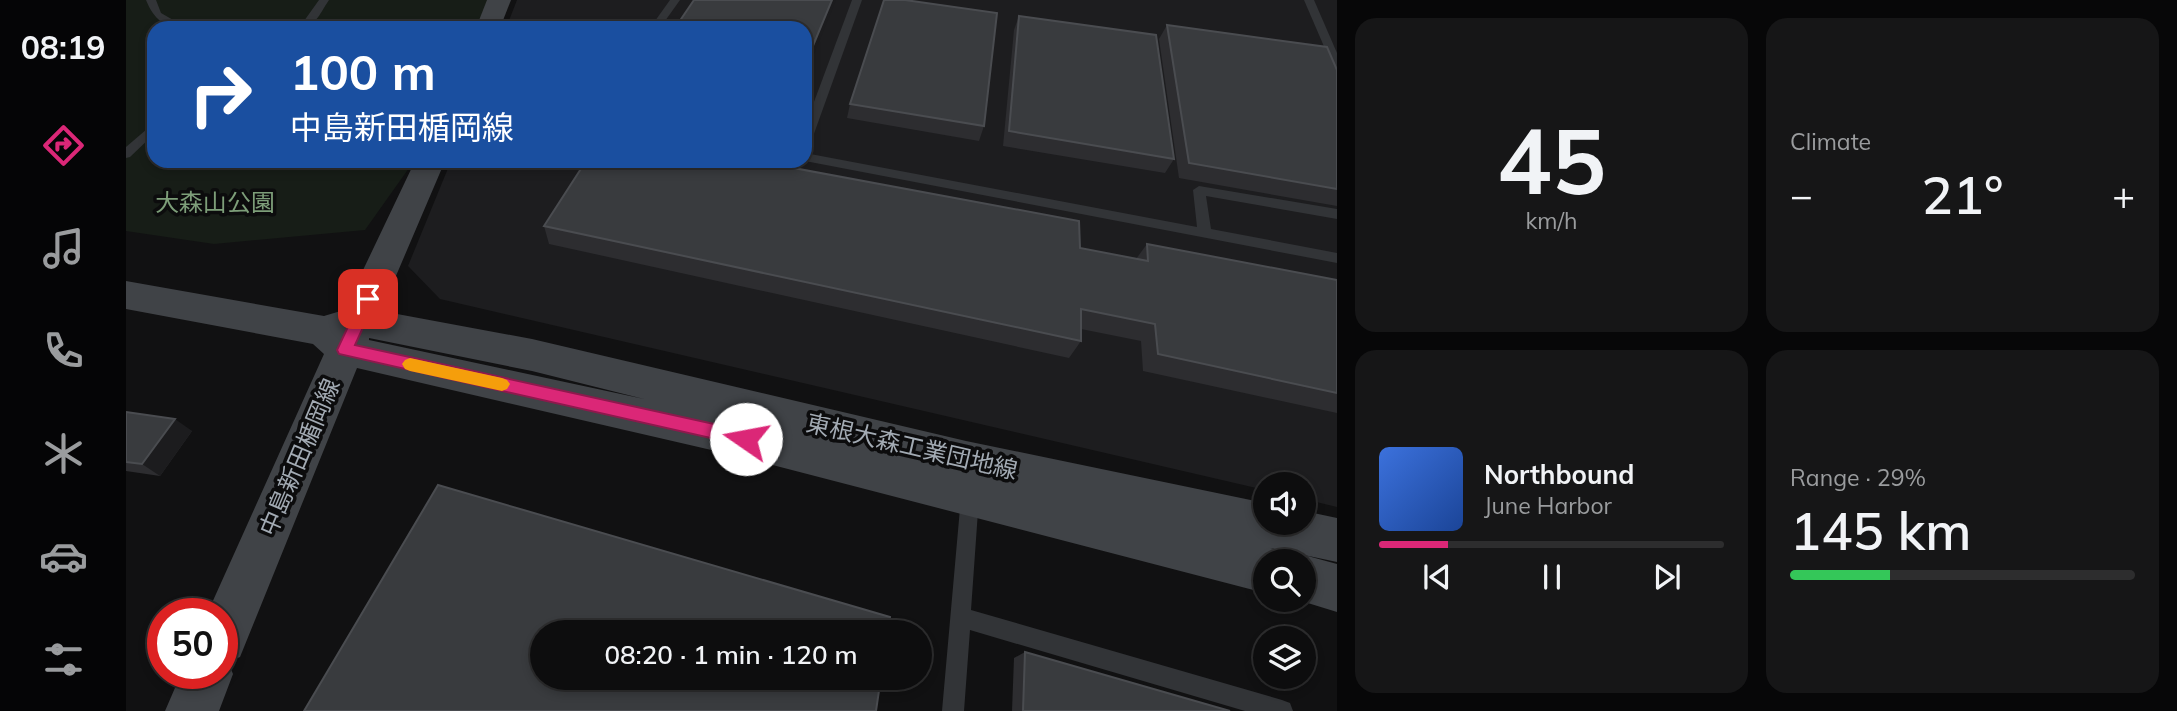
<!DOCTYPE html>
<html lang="en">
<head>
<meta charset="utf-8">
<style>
	:root { --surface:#0d0d0e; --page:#161617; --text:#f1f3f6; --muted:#9a9c9e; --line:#2d2d2e; --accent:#db2777 }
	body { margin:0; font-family:Mulish,"Noto Sans JP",sans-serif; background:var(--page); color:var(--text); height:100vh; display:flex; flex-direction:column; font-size:26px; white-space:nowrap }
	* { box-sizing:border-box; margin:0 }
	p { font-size:23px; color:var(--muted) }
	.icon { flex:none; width:38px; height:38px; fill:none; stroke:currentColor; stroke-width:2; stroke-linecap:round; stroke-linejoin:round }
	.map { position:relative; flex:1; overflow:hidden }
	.drawer { display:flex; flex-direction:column; gap:18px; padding:18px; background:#070708; width:840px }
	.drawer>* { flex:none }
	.top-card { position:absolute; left:21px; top:21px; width:665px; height:147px; border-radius:21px; box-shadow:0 4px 10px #0003,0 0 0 2px var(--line); background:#1a4fa0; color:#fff; overflow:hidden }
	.tools { position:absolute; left:1127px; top:472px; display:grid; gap:14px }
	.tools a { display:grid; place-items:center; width:63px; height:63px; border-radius:50%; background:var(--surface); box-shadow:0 4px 10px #0003,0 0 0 2px var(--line); font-size:35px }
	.speed { position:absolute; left:21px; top:598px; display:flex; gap:14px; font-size:35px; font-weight:700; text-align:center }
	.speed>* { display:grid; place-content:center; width:91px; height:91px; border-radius:50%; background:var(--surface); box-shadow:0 4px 10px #0003,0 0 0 2px var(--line); line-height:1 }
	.speed .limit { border:10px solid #d22; background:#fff; color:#111 }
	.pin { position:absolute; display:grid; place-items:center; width:60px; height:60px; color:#fff; margin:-30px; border-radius:14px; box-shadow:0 4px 10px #0006 }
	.me { position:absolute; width:77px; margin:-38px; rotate:282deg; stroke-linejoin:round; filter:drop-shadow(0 0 5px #0008) }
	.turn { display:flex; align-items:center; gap:24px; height:147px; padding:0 28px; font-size:32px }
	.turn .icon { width:91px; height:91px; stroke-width:2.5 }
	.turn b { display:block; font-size:49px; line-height:60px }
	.big { font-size:52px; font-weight:600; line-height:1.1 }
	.drawer .tile { flex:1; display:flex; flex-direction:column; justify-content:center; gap:10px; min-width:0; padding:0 24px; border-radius:21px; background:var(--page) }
	.drawer .dial { align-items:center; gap:0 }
	.dial b { font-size:91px; line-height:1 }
	.song { display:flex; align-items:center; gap:21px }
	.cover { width:84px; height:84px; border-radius:10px; background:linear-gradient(135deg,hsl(220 70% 55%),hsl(220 70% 35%)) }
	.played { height:7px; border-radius:4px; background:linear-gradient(90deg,var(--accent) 20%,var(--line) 20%) }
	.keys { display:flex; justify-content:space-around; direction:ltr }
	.heat { display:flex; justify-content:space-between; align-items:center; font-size:38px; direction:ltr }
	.charge { height:10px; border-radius:5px; background:linear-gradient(90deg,#34c759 29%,var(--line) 0) }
	.drawer .tiles { flex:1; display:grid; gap:18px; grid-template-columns:repeat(2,1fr) }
	.trip { position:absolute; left:404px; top:620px; width:402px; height:70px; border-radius:35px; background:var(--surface); box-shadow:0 4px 10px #0003,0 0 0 2px var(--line); font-weight:600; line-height:70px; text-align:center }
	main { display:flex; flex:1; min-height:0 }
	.tabs { display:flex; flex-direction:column; width:126px; justify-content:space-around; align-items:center; background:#050506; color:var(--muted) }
	.tabs .icon { width:49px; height:49px }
	.tabs .selected { color:var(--accent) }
	.tabs b { font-size:32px; color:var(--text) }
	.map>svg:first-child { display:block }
	.built { fill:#1d1d1f }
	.green { fill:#171d17 }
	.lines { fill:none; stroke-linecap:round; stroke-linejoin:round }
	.service { fill:#323437; fill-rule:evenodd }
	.secondary { fill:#404347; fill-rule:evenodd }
	.wall { fill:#2d2d30 }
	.shaded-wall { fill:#1c1c1e }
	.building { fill:#393b3e; stroke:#4a4c50; stroke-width:2 }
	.route { fill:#db2777; stroke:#8e194d; stroke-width:2 }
	.slow { fill:#f59e0b }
	.labels { text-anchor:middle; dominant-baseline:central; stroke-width:7; stroke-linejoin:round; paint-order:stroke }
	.park-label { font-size:24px; fill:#7d9e79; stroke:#0c0c0d }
	.street-label { font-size:24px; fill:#a2aab3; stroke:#0c0c0d }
</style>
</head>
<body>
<main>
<nav class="tabs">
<b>08:19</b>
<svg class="icon selected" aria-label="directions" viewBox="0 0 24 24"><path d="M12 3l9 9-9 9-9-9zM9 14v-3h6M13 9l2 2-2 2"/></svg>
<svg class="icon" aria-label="music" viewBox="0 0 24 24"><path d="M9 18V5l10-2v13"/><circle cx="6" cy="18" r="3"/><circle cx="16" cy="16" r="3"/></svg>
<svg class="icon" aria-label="phone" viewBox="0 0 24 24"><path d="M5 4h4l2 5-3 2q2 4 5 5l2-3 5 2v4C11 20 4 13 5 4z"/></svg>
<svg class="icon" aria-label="climate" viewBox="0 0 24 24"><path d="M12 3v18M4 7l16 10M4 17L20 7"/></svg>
<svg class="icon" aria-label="car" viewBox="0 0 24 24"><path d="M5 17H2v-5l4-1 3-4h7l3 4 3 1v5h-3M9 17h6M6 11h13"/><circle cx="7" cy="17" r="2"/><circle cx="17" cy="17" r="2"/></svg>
<svg class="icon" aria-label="filters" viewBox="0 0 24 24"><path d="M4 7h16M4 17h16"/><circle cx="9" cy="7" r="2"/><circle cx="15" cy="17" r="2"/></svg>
</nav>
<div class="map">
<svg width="1211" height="711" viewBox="0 0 1211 711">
	<rect width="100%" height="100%" fill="#111112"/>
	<!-- built -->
	<polygon class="built" points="391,0 1211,0 1211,507 1178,499 1178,485 1139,485 1139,490 314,299 282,266 325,161 679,161 679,28 380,28"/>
	<!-- green -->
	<polygon class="green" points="0,0 373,0 362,28 28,28 28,161 288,161 239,230 88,244 0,231"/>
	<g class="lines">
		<!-- service -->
		<g class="service">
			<path d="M20 0H30L35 13 61 28C39 28 28 20 20 0Z"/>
			<path d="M193 0H203C192 16 190 28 169 28L178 21Z"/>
			<polygon points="544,0 554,0 534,28 524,28"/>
			<polygon points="726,0 736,0 685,142 679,146 679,126"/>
			<polygon points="1178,0 1188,0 1211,53 1211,68 1206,65"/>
			<polygon points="28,123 28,134 4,157 0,158 0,147"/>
			<polygon points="679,153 1071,227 1067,190 1073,186 1211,209 1211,219 1080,196 1085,229 1211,253 1211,263 679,161"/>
			<polygon points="844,489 850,491 853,497 845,610 1156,700 1164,703 1167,711 1119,711 844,630 838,711 816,711 835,497 838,491"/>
		</g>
		<!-- secondary -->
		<g class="secondary">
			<polygon points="361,0 385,0 374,28 350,28"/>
			<path d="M289 161H319L255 311 406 339 840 441 1139 503V523H1178V511L1211 518V562L1178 555 1211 564V612L1172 600H1178V562H1162L1178 555 1144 548 1156 552 1160 562H1139V593L620 458 231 368 114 657 102 662 107 674 93 711H39L55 674H96V614H81L198 354 187 344 0 309V281L198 316 218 310ZM243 338 406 371 518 399 243 340Z"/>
		</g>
	</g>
	<!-- wall -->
	<g class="wall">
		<polygon points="893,16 1048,159 1039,173 877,146 888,30"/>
		<polygon points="1041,25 1211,70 1211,206 1053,178 1033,39"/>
		<polygon points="724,104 858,126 853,141 721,118"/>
		<polygon points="418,226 954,248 1010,259 1021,244 1211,280 1211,413 1017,371 1015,341 955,329 955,341 943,358 423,244"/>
		<polygon points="0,412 66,431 34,476 0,471"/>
		<polygon points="899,652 1104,711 886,711 888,658"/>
	</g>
	<!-- shaded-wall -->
	<g class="shaded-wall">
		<polygon points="706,0 710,0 679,76 679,65"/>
		<polygon points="49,419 66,431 34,476 16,464"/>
	</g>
	<!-- building -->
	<g class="building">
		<polygon points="568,0 706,0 679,65 679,28 549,28"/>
		<polygon points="758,0 779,0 871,13 858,126 724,104"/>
		<polygon points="893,16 1030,35 1048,159 883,131"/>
		<polygon points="1041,25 1201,47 1211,70 1211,189 1063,163"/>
		<polygon points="460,161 630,161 953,221 954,248 1022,261 1021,244 1211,280 1211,393 1032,354 1029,324 955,309 955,341 418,226"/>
		<polygon points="0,412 49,419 16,464 0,462"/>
		<polygon points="312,485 764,617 762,632 416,632 416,677 755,677 750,711 178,711"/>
		<polygon points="899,652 1104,711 897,711"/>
	</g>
	<!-- route -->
	<polygon class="route" points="242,293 250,299 229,345 620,431 627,433 629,439 627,444 620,446 213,354 211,350 235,299"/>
	<!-- slow -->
	<polygon class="slow" points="284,358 376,378 381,380 384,384 381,389 376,391 284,371 279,369 276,364 279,360"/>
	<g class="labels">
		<!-- park labels -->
		<g class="park-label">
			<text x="89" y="202">大森山公園</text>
		</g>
		<!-- street labels -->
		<g class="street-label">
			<text transform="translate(786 446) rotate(13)">東根大森工業団地線</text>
			<text transform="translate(173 457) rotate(-67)">中島新田楯岡線</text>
		</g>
	</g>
</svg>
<div class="tools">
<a><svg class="icon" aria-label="sound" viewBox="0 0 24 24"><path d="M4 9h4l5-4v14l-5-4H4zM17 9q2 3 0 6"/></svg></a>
<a><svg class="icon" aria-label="search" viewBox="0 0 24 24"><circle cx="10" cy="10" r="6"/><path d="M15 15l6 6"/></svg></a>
<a><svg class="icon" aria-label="layers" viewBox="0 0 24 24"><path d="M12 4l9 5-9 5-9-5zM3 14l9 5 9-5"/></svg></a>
</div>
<div class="speed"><div class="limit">50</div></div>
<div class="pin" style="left:242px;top:299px;background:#d93025"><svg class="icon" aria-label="arrive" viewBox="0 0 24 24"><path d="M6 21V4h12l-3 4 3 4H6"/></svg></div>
<svg class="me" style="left:620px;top:439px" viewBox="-20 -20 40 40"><circle r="19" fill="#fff"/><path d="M0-13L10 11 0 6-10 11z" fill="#db2777"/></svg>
<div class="trip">08:20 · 1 min · 120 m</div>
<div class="top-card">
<div class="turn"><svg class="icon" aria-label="right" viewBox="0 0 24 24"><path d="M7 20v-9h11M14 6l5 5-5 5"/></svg><div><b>100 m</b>中島新田楯岡線</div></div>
</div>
</div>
<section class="drawer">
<div class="tiles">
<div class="tile dial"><b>45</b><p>km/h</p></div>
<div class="tile"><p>Climate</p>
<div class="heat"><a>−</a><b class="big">21°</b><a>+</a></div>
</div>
<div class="tile">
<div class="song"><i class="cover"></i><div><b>Northbound</b><p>June Harbor</p></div></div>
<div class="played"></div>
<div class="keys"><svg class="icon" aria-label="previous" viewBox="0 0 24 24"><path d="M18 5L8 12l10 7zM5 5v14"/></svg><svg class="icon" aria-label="pause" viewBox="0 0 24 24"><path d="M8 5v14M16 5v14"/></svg><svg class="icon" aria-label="next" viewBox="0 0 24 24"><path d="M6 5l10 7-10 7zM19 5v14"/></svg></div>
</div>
<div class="tile"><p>Range · 29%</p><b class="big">145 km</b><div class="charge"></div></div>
</div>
</section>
</main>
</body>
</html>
